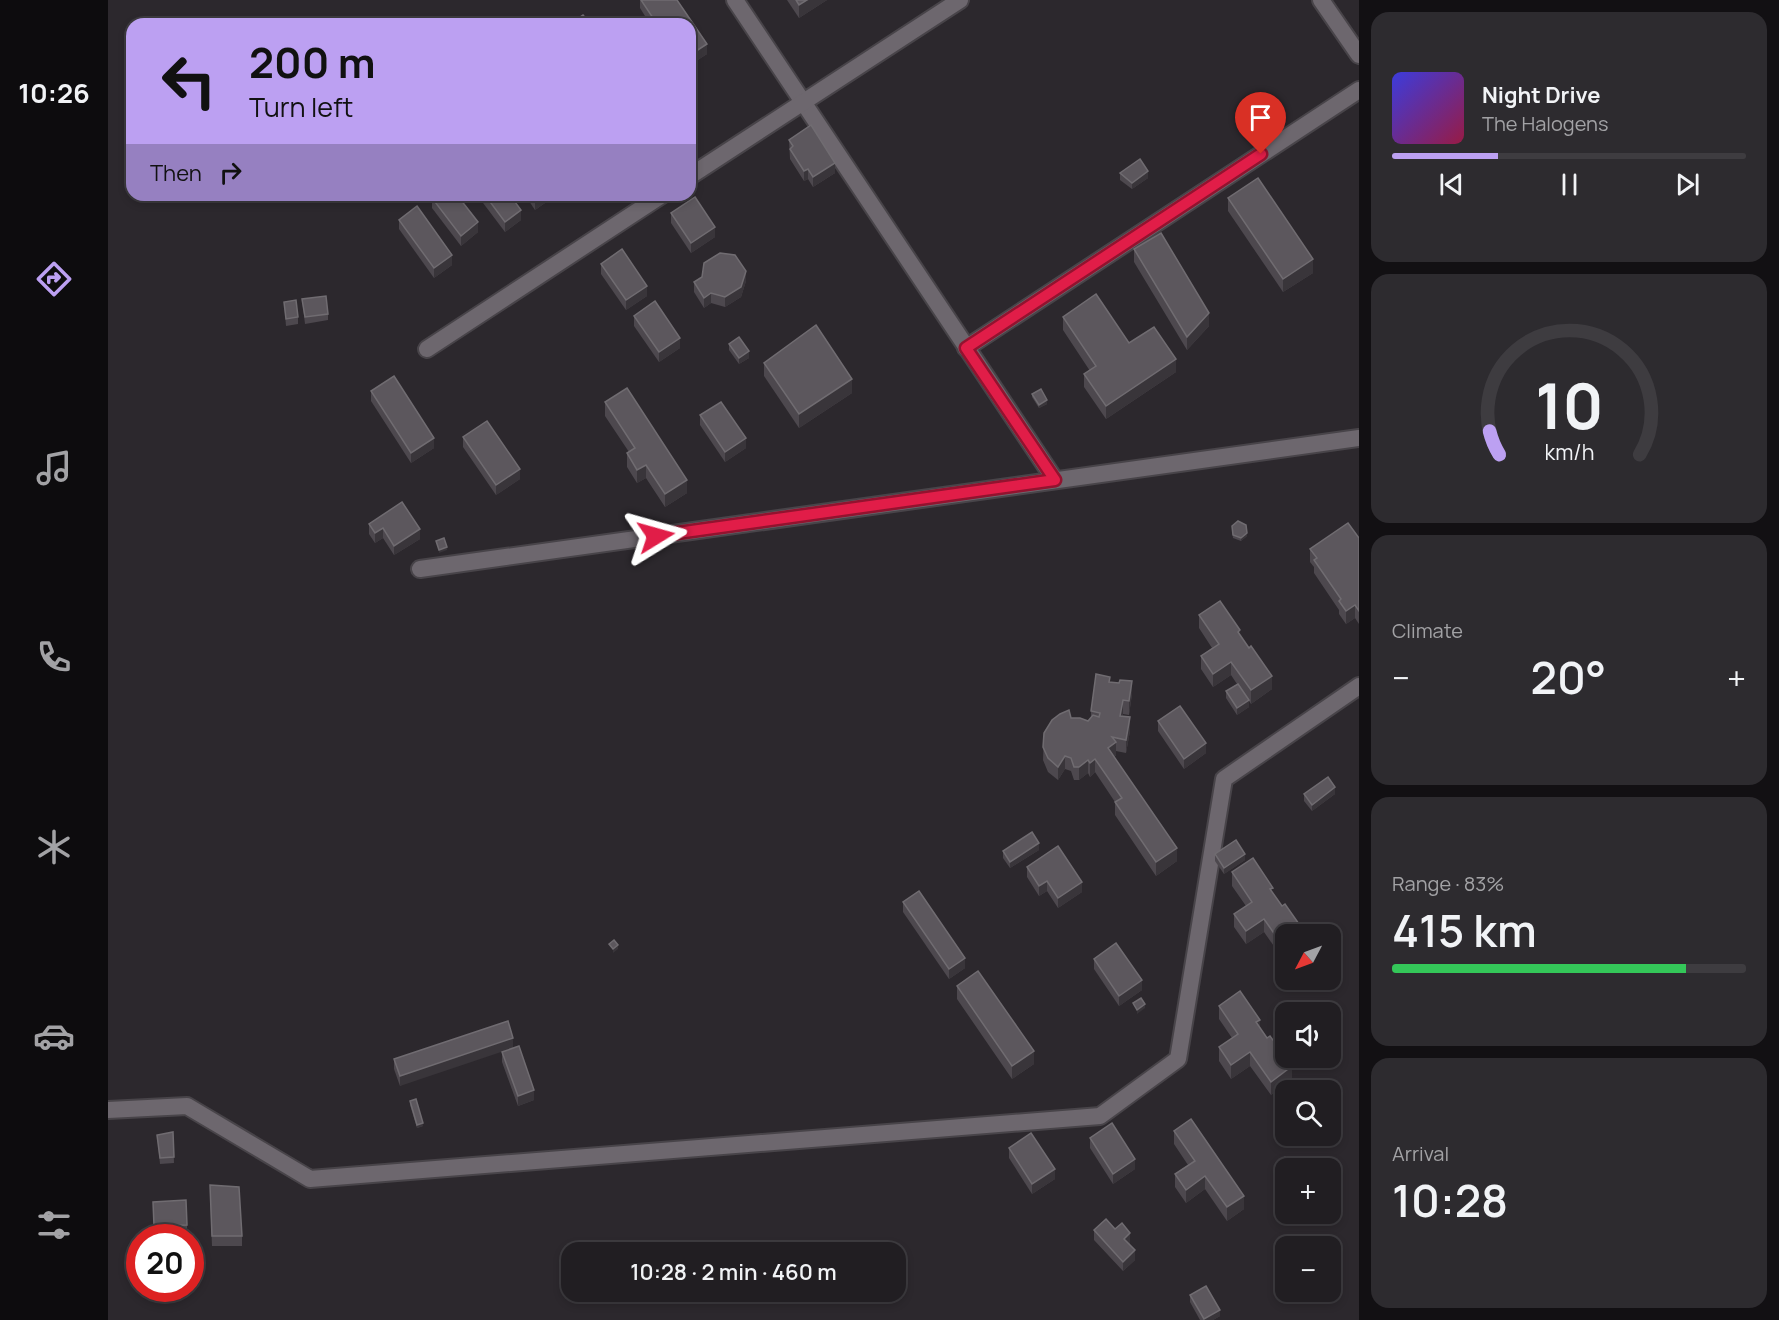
<!DOCTYPE html>
<html lang="en">
<head>
<meta charset="utf-8">
<style>
	:root { --surface:#211e22; --page:#2d2b2f; --text:#f1f3f6; --muted:#a2a2a5; --line:#3e3c40; --accent:#bca0f2 }
	body { margin:0; font-family:Manrope,sans-serif; background:var(--page); color:var(--text); height:100vh; display:flex; flex-direction:column; font-size:22px; white-space:nowrap }
	* { box-sizing:border-box; margin:0 }
	p { font-size:20px; color:var(--muted) }
	.icon { flex:none; width:33px; height:33px; fill:none; stroke:currentColor; stroke-width:2; stroke-linecap:round; stroke-linejoin:round }
	.map { position:relative; flex:1; overflow:hidden }
	.side { display:flex; flex-direction:column; gap:12px; padding:12px; background:#121013; width:420px }
	.side>* { flex:none }
	.banner { position:absolute; left:18px; top:18px; width:570px; height:183px; border-radius:18px; box-shadow:0 3px 9px #0003,0 0 0 2px var(--line); background:#bca0f2; color:#111; overflow:hidden }
	.needle { width:39px; rotate:229deg }
	.fabs { position:absolute; left:1167px; top:924px; display:grid; gap:12px }
	.fabs a { display:grid; place-items:center; width:66px; height:66px; border-radius:12px; background:var(--surface); box-shadow:0 3px 9px #0003,0 0 0 2px var(--line); font-size:30px }
	.speed { position:absolute; left:18px; top:1224px; display:flex; gap:12px; font-size:30px; font-weight:700; text-align:center }
	.speed>* { display:grid; place-content:center; width:78px; height:78px; border-radius:50%; background:var(--surface); box-shadow:0 3px 9px #0003,0 0 0 2px var(--line); line-height:1 }
	.speed .limit { border:9px solid #d22; background:#fff; color:#111 }
	.pin { position:absolute; display:grid; place-items:center; width:51px; height:51px; color:#fff; margin:-62px -26px; border-radius:50% 50% 50% 0; rotate:-45deg; box-shadow:0 0 6px #0007 }
	.pin .icon { rotate:45deg }
	.me { position:absolute; width:66px; margin:-33px; rotate:82deg; stroke-linejoin:round; filter:drop-shadow(0 0 4px #0008) }
	.turn { display:flex; align-items:center; gap:21px; height:126px; padding:0 24px; font-size:27px }
	.turn .icon { width:78px; height:78px; stroke-width:2.5 }
	.turn b { display:block; font-size:42px; line-height:51px }
	.then { display:flex; align-items:center; height:57px; padding:0 24px; background:#0003; gap:12px; font-size:22px }
	.big { font-size:45px; font-weight:600; line-height:1.1 }
	.side .card { flex:1; display:flex; flex-direction:column; justify-content:center; gap:9px; min-width:0; padding:0 21px; border-radius:18px; background:var(--page) }
	.side .dial { align-items:center; gap:0 }
	.dial svg { height:156px; overflow:visible; fill:none; stroke:var(--line); stroke-width:7; stroke-linecap:round; text-anchor:middle }
	.dial text { fill:var(--text); stroke:none }
	.song { display:flex; align-items:center; gap:18px }
	.cover { width:72px; height:72px; border-radius:9px; background:linear-gradient(135deg,hsl(240 70% 55%),hsl(340 70% 35%)) }
	.played { height:6px; border-radius:3px; background:linear-gradient(90deg,var(--accent) 30%,var(--line) 30%) }
	.keys { display:flex; justify-content:space-around; direction:ltr }
	.heat { display:flex; justify-content:space-between; align-items:center; font-size:33px; direction:ltr }
	.charge { height:9px; border-radius:4px; background:linear-gradient(90deg,#34c759 83%,var(--line) 0) }
	.trip { position:absolute; left:453px; top:1242px; width:345px; height:60px; border-radius:18px; background:var(--surface); box-shadow:0 3px 9px #0003,0 0 0 2px var(--line); font-weight:600; line-height:60px; text-align:center }
	main { display:flex; flex:1; min-height:0 }
	.dock { display:flex; flex-direction:column; width:108px; justify-content:space-around; align-items:center; background:#0d0c0e; color:var(--muted) }
	.dock .icon { width:42px; height:42px }
	.dock .selected { color:var(--accent) }
	.dock b { font-size:27px; color:var(--text) }
	.map>svg:first-child { display:block }
	.lines { fill:none; stroke-linecap:round; stroke-linejoin:round }
	.minor-casing { stroke:#484449; stroke-width:20 }
	.minor { stroke:#6d676e; stroke-width:16 }
	.wall { fill:#4d484e }
	.shaded-wall { fill:#39353a }
	.building { fill:#5c575d; stroke:#706c71; stroke-width:1.5 }
	.route-casing { stroke:#92132f; stroke-width:15 }
	.route { stroke:#e11d48; stroke-width:10 }
</style>
</head>
<body>
<main>
<nav class="dock">
<b>10:26</b>
<svg class="icon selected" aria-label="directions" viewBox="0 0 24 24"><path d="M12 3l9 9-9 9-9-9zM9 14v-3h6M13 9l2 2-2 2"/></svg>
<svg class="icon" aria-label="music" viewBox="0 0 24 24"><path d="M9 18V5l10-2v13"/><circle cx="6" cy="18" r="3"/><circle cx="16" cy="16" r="3"/></svg>
<svg class="icon" aria-label="phone" viewBox="0 0 24 24"><path d="M5 4h4l2 5-3 2q2 4 5 5l2-3 5 2v4C11 20 4 13 5 4z"/></svg>
<svg class="icon" aria-label="climate" viewBox="0 0 24 24"><path d="M12 3v18M4 7l16 10M4 17L20 7"/></svg>
<svg class="icon" aria-label="car" viewBox="0 0 24 24"><path d="M5 17H2v-5l4-1 3-4h7l3 4 3 1v5h-3M9 17h6M6 11h13"/><circle cx="7" cy="17" r="2"/><circle cx="17" cy="17" r="2"/></svg>
<svg class="icon" aria-label="filters" viewBox="0 0 24 24"><path d="M4 7h16M4 17h16"/><circle cx="9" cy="7" r="2"/><circle cx="15" cy="17" r="2"/></svg>
</nav>
<div class="map">
<svg width="1251" height="1320" viewBox="0 0 1251 1320">
	<rect width="100%" height="100%" fill="#2c282d"/>
	<g class="lines">
		<defs>
			<g id="minor">
				<polyline points="627,0 947,480"/>
				<polyline points="1213,0 1251,55"/>
				<polyline points="582,176 852,0"/>
				<polyline points="858,348 1251,90"/>
				<polyline points="319,349 554,195"/>
				<polyline points="312,569 1251,438"/>
				<polyline points="0,1110 79,1106 202,1179 992,1116 1070,1059 1116,779 1251,686"/>
			</g>
		</defs>
		<!-- minor casing -->
		<use href="#minor" class="minor-casing"/>
		<!-- minor -->
		<use href="#minor" class="minor"/>
	</g>
	<!-- wall -->
	<g class="wall">
		<polygon points="532,0 569,0 599,44 599,54 582,65 582,24 542,24 532,8"/>
		<polygon points="679,0 719,0 691,18"/>
		<polygon points="681,140 727,173 705,187 700,179 696,181 682,159"/>
		<polygon points="1012,173 1040,178 1024,189 1012,180"/>
		<polygon points="369,195 402,195 413,220 397,232"/>
		<polygon points="417,195 447,195 447,196 427,210"/>
		<polygon points="324,198 370,232 353,246 324,208"/>
		<polygon points="1120,198 1205,273 1175,292 1120,211"/>
		<polygon points="563,213 607,237 583,253 563,223"/>
		<polygon points="291,220 344,265 326,278 291,229"/>
		<polygon points="1026,249 1101,326 1079,350 1026,262"/>
		<polygon points="493,264 539,296 518,310 493,274"/>
		<polygon points="638,281 633,297 617,307 603,303 596,308 586,292 586,282"/>
		<polygon points="194,299 220,314 220,320 197,324"/>
		<polygon points="176,302 190,317 190,324 178,326"/>
		<polygon points="526,316 572,348 551,362 526,326"/>
		<polygon points="955,317 1021,343 1068,372 998,419 976,387 976,374 982,371 955,330"/>
		<polygon points="621,344 641,358 631,364 621,350"/>
		<polygon points="656,363 744,393 691,428 656,376"/>
		<polygon points="263,391 326,448 303,463 263,401"/>
		<polygon points="924,394 939,404 931,408 924,397"/>
		<polygon points="497,402 579,493 557,507 538,478 529,483 519,467 519,453 521,452 497,416"/>
		<polygon points="592,415 638,448 617,462 592,425"/>
		<polygon points="355,437 412,479 388,495 355,447"/>
		<polygon points="261,524 312,539 286,555 275,538 267,543 261,534"/>
		<polygon points="1124,530 1139,536 1133,541 1125,538"/>
		<polygon points="1251,538 1251,624 1247,618 1238,624 1231,614 1231,610 1206,573 1206,567 1202,562 1202,549"/>
		<polygon points="1091,615 1132,635 1164,689 1143,704 1141,701 1141,707 1129,715 1118,698 1118,691 1129,684 1123,675 1105,687 1093,669 1093,656 1104,648 1091,628"/>
		<polygon points="1002,682 1024,694 1021,715 1015,714 1014,716 1022,731 1018,753 1008,751 1008,755 1006,757 1069,861 1048,876 1007,815 1007,802 987,772 982,777 980,773 971,780 966,780 963,771 957,769 950,780 940,772 935,760 936,733 963,718 980,721 983,717 983,711"/>
		<polygon points="1050,721 1098,753 1076,769 1050,731"/>
		<polygon points="1196,794 1227,794 1204,811 1196,801"/>
		<polygon points="931,850 902,868 895,858 895,851"/>
		<polygon points="1107,854 1137,860 1116,874 1107,861"/>
		<polygon points="919,867 974,892 950,908 939,891 931,896 919,877"/>
		<polygon points="1124,872 1165,893 1174,906 1198,934 1177,962 1156,932 1138,944 1126,927 1126,914 1138,906 1124,886"/>
		<polygon points="795,902 857,968 841,979 795,912"/>
		<polygon points="986,959 1034,990 1011,1006 986,969"/>
		<polygon points="849,986 926,1064 904,1079 849,999"/>
		<polygon points="1111,1006 1152,1028 1184,1080 1163,1095 1142,1066 1123,1079 1111,1061 1111,1047 1124,1038 1111,1019"/>
		<polygon points="400,1021 292,1086 286,1069 286,1059"/>
		<polygon points="394,1052 426,1100 410,1106 394,1062"/>
		<polygon points="302,1101 315,1126 309,1128 302,1105"/>
		<polygon points="1066,1131 1136,1209 1119,1221 1097,1189 1078,1203 1067,1187 1067,1174 1080,1165 1066,1144"/>
		<polygon points="65,1132 66,1163 52,1164 49,1135"/>
		<polygon points="982,1138 1027,1169 1005,1184 982,1148"/>
		<polygon points="901,1148 947,1179 924,1194 901,1158"/>
		<polygon points="1174,1160 1182,1166 1178,1168 1174,1163"/>
		<polygon points="102,1195 134,1236 134,1246 104,1246"/>
		<polygon points="45,1202 79,1225 79,1235 46,1236"/>
		<polygon points="1007,1229 1022,1243 1021,1244 1027,1260 1015,1271 986,1240 986,1230"/>
		<polygon points="1082,1295 1112,1316 1105,1320 1092,1320 1082,1302"/>
	</g>
	<!-- shaded-wall -->
	<g class="shaded-wall">
		<polygon points="699,0 719,0 691,18 691,5"/>
		<polygon points="599,44 599,54 582,65 582,55"/>
		<polygon points="727,163 727,173 705,187 705,177"/>
		<polygon points="700,169 700,179 696,181 696,171"/>
		<polygon points="1040,171 1040,178 1024,189 1024,183"/>
		<polygon points="434,195 447,195 447,196 427,210 427,200"/>
		<polygon points="413,210 413,220 397,232 397,222"/>
		<polygon points="370,222 370,232 353,246 353,236"/>
		<polygon points="607,227 607,237 583,253 583,243"/>
		<polygon points="344,255 344,265 326,278 326,268"/>
		<polygon points="1205,259 1205,273 1175,292 1175,279"/>
		<polygon points="638,271 638,281 633,297 617,307 617,297"/>
		<polygon points="539,286 539,296 518,310 518,300"/>
		<polygon points="603,293 603,303 596,308 596,298"/>
		<polygon points="1101,313 1101,326 1079,350 1079,337"/>
		<polygon points="572,338 572,348 551,362 551,352"/>
		<polygon points="641,351 641,358 631,364 631,358"/>
		<polygon points="1068,359 1068,372 998,419 998,406"/>
		<polygon points="744,379 744,393 691,428 691,414"/>
		<polygon points="939,400 939,404 931,408 931,405"/>
		<polygon points="326,438 326,448 303,463 303,453"/>
		<polygon points="638,438 638,448 617,462 617,452"/>
		<polygon points="538,465 538,478 529,483 529,470"/>
		<polygon points="412,469 412,479 388,495 388,485"/>
		<polygon points="579,480 579,493 557,507 557,494"/>
		<polygon points="275,528 275,538 267,543 267,533"/>
		<polygon points="312,529 312,539 286,555 286,546"/>
		<polygon points="1139,533 1139,536 1133,541 1133,538"/>
		<polygon points="339,547 339,550 331,553 331,550"/>
		<polygon points="1247,605 1247,618 1238,624 1238,611"/>
		<polygon points="1123,662 1123,675 1105,687 1105,674"/>
		<polygon points="1164,676 1164,689 1143,704 1143,690"/>
		<polygon points="1024,681 1024,694 1021,715 1021,701"/>
		<polygon points="1015,700 1015,714 1012,729 1012,716"/>
		<polygon points="1141,700 1141,707 1129,715 1129,708"/>
		<polygon points="1022,717 1022,731 1018,753 1018,740"/>
		<polygon points="1008,742 1008,755 1000,761 1000,748"/>
		<polygon points="1098,743 1098,753 1076,769 1076,759"/>
		<polygon points="957,756 957,769 950,780 950,767"/>
		<polygon points="987,759 987,772 982,777 982,763"/>
		<polygon points="980,760 980,773 971,780 971,767"/>
		<polygon points="1227,787 1227,794 1204,811 1204,805"/>
		<polygon points="931,843 931,850 902,868 902,862"/>
		<polygon points="1069,848 1069,861 1048,876 1048,862"/>
		<polygon points="1137,854 1137,860 1116,874 1116,868"/>
		<polygon points="939,881 939,891 931,896 931,886"/>
		<polygon points="974,882 974,892 950,908 950,898"/>
		<polygon points="1156,919 1156,932 1138,944 1138,931"/>
		<polygon points="510,945 510,949 505,953 505,949"/>
		<polygon points="857,958 857,968 841,979 841,969"/>
		<polygon points="1034,980 1034,990 1011,1006 1011,996"/>
		<polygon points="1037,1004 1037,1008 1029,1014 1029,1010"/>
		<polygon points="1152,1020 1152,1033 1148,1022"/>
		<polygon points="405,1038 405,1048 292,1086 292,1076"/>
		<polygon points="926,1051 926,1064 904,1079 904,1066"/>
		<polygon points="1142,1052 1142,1066 1123,1079 1123,1065"/>
		<polygon points="1184,1066 1184,1080 1163,1095 1163,1082"/>
		<polygon points="426,1090 426,1100 410,1106 410,1096"/>
		<polygon points="315,1123 315,1126 309,1128 309,1125"/>
		<polygon points="1027,1159 1027,1169 1005,1184 1005,1174"/>
		<polygon points="947,1169 947,1179 924,1194 924,1184"/>
		<polygon points="1097,1176 1097,1189 1078,1203 1078,1190"/>
		<polygon points="1136,1196 1136,1209 1119,1221 1119,1207"/>
		<polygon points="1022,1233 1022,1243 1016,1249 1016,1239"/>
		<polygon points="1027,1250 1027,1260 1015,1271 1015,1262"/>
		<polygon points="1112,1310 1112,1316 1105,1320 1096,1320 1096,1319"/>
	</g>
	<!-- building -->
	<g class="building">
		<polygon points="533,0 569,0 599,44 582,55 582,24 549,24"/>
		<polygon points="688,0 699,0 691,5"/>
		<polygon points="475,15 481,22 478,24 466,24 465,22"/>
		<polygon points="703,125 727,163 705,177 700,169 696,171 682,149 685,146 681,140"/>
		<polygon points="1032,159 1040,171 1024,183 1012,173"/>
		<polygon points="1150,178 1205,259 1175,279 1120,198"/>
		<polygon points="328,195 349,195 370,222 353,236 324,198"/>
		<polygon points="377,195 402,195 413,210 397,222"/>
		<polygon points="423,195 434,195 427,200"/>
		<polygon points="587,197 607,227 583,243 563,213"/>
		<polygon points="309,206 344,255 326,268 291,220"/>
		<polygon points="1053,233 1101,313 1079,337 1026,249"/>
		<polygon points="514,249 539,286 518,300 493,264"/>
		<polygon points="612,253 627,255 638,271 633,287 617,297 603,293 596,298 586,282 594,277 596,263"/>
		<polygon points="988,294 1021,343 1046,327 1068,359 998,406 976,374 988,366 955,317"/>
		<polygon points="218,296 220,314 197,317 194,299"/>
		<polygon points="188,300 190,317 178,319 176,302"/>
		<polygon points="547,301 572,338 551,352 526,316"/>
		<polygon points="708,325 744,379 691,414 656,363"/>
		<polygon points="631,337 641,351 631,358 621,344"/>
		<polygon points="286,376 326,438 303,453 263,391"/>
		<polygon points="519,388 579,480 557,494 538,465 529,470 519,453 527,448 497,402"/>
		<polygon points="933,389 939,400 931,405 924,394"/>
		<polygon points="613,402 638,438 617,452 592,415"/>
		<polygon points="379,421 412,469 388,485 355,437"/>
		<polygon points="294,502 312,529 286,546 275,528 267,533 261,524"/>
		<polygon points="1130,521 1138,525 1139,533 1133,538 1125,535 1124,526"/>
		<polygon points="1240,523 1251,538 1251,611 1247,605 1238,611 1231,601 1233,599 1206,560 1209,558 1202,549"/>
		<polygon points="336,538 339,547 331,550 328,541"/>
		<polygon points="1112,601 1132,630 1130,632 1141,648 1143,646 1164,676 1143,690 1123,662 1105,674 1093,656 1111,644 1091,615"/>
		<polygon points="988,674 1002,677 1001,682 1011,683 1012,680 1024,681 1021,701 1015,700 1012,716 1022,717 1018,740 1004,737 1008,742 1000,748 1069,848 1048,862 1007,802 1014,798 987,759 982,763 980,760 971,767 966,767 963,758 957,756 950,767 940,758 935,747 936,733 944,720 952,714 961,710 963,718 972,718 980,721 985,715 991,717 992,713 983,711"/>
		<polygon points="1130,684 1141,700 1129,708 1118,691"/>
		<polygon points="1072,706 1098,743 1076,759 1050,721"/>
		<polygon points="1220,777 1227,787 1204,805 1196,794"/>
		<polygon points="924,832 931,843 902,862 895,851"/>
		<polygon points="1128,840 1137,854 1116,868 1107,854"/>
		<polygon points="950,846 974,882 950,898 939,881 931,886 919,867"/>
		<polygon points="1145,858 1165,888 1162,889 1174,906 1177,904 1198,934 1178,934 1177,949 1156,919 1138,931 1126,914 1144,902 1124,872"/>
		<polygon points="811,891 857,958 841,969 795,902"/>
		<polygon points="506,940 510,945 505,949 501,944"/>
		<polygon points="1008,943 1034,980 1011,996 986,959"/>
		<polygon points="870,971 926,1051 904,1066 849,986"/>
		<polygon points="1132,991 1152,1020 1148,1022 1159,1038 1162,1036 1184,1066 1163,1082 1142,1052 1123,1065 1111,1047 1130,1034 1111,1006"/>
		<polygon points="1033,998 1037,1004 1029,1010 1025,1003"/>
		<polygon points="400,1021 405,1038 292,1076 286,1059"/>
		<polygon points="411,1046 426,1090 410,1096 394,1052"/>
		<polygon points="308,1099 315,1123 309,1125 302,1101"/>
		<polygon points="1083,1119 1136,1196 1119,1207 1097,1176 1078,1190 1067,1174 1087,1161 1066,1131"/>
		<polygon points="1004,1123 1027,1159 1005,1174 982,1138"/>
		<polygon points="65,1132 66,1157 52,1158 49,1135"/>
		<polygon points="923,1133 947,1169 924,1184 901,1148"/>
		<polygon points="1177,1157 1182,1163 1179,1166 1174,1160"/>
		<polygon points="102,1185 131,1187 134,1236 104,1236"/>
		<polygon points="78,1200 79,1225 46,1226 45,1202"/>
		<polygon points="998,1219 1007,1229 1014,1223 1022,1233 1016,1239 1027,1250 1015,1262 986,1230"/>
		<polygon points="1098,1286 1112,1310 1096,1319 1082,1295"/>
	</g>
	<g class="lines">
		<defs>
			<polyline id="route" points="548,536 947,480 858,348 1153,154"/>
		</defs>
		<!-- route casing -->
		<use href="#route" class="route-casing"/>
		<!-- route -->
		<use href="#route" class="route"/>
	</g>
</svg>
<div class="fabs">
<a><svg class="needle" viewBox="-14 -14 28 28"><path d="M0-13l5 13h-10z" fill="#e53935"/><path d="M0 13l5-13h-10z" fill="#a2a2a5"/></svg></a>
<a><svg class="icon" aria-label="sound" viewBox="0 0 24 24"><path d="M4 9h4l5-4v14l-5-4H4zM17 9q2 3 0 6"/></svg></a>
<a><svg class="icon" aria-label="search" viewBox="0 0 24 24"><circle cx="10" cy="10" r="6"/><path d="M15 15l6 6"/></svg></a>
<a>+</a>
<a>−</a>
</div>
<div class="speed"><div class="limit">20</div></div>
<div class="pin" style="left:1153px;top:154px;background:#d93025"><svg class="icon" aria-label="arrive" viewBox="0 0 24 24"><path d="M6 21V4h12l-3 4 3 4H6"/></svg></div>
<svg class="me" style="left:548px;top:536px" viewBox="-20 -20 40 40"><path d="M0-17L14 15 0 8-14 15z" fill="#e11d48" stroke="#fff" stroke-width="4"/></svg>
<div class="trip">10:28 · 2 min · 460 m</div>
<div class="banner">
<div class="turn"><svg class="icon" aria-label="left" viewBox="0 0 24 24"><path d="M17 20v-9H6M10 6l-5 5 5 5"/></svg><div><b>200 m</b>Turn left</div></div>
<div class="then">Then<svg class="icon" aria-label="right" viewBox="0 0 24 24"><path d="M7 20v-9h11M14 6l5 5-5 5"/></svg></div>
</div>
</div>
<section class="side">
<div class="card">
<div class="song"><i class="cover"></i><div><b>Night Drive</b><p>The Halogens</p></div></div>
<div class="played"></div>
<div class="keys"><svg class="icon" aria-label="previous" viewBox="0 0 24 24"><path d="M18 5L8 12l10 7zM5 5v14"/></svg><svg class="icon" aria-label="pause" viewBox="0 0 24 24"><path d="M8 5v14M16 5v14"/></svg><svg class="icon" aria-label="next" viewBox="0 0 24 24"><path d="M6 5l10 7-10 7zM19 5v14"/></svg></div>
</div>
<div class="card dial"><svg viewBox="0 0 100 80">
<path d="M14 69A42 42 0 1 1 86 69"/>
<path d="M14 69A42 42 0 0 1 9 57" stroke="#bca0f2"/>
<text x="50" y="56" font-size="32" font-weight="700">10</text>
<text x="50" y="72" font-size="11">km/h</text>
</svg></div>
<div class="card"><p>Climate</p>
<div class="heat"><a>−</a><b class="big">20°</b><a>+</a></div>
</div>
<div class="card"><p>Range · 83%</p><b class="big">415 km</b><div class="charge"></div></div>
<div class="card"><p>Arrival</p><b class="big">10:28</b></div>
</section>
</main>
</body>
</html>
